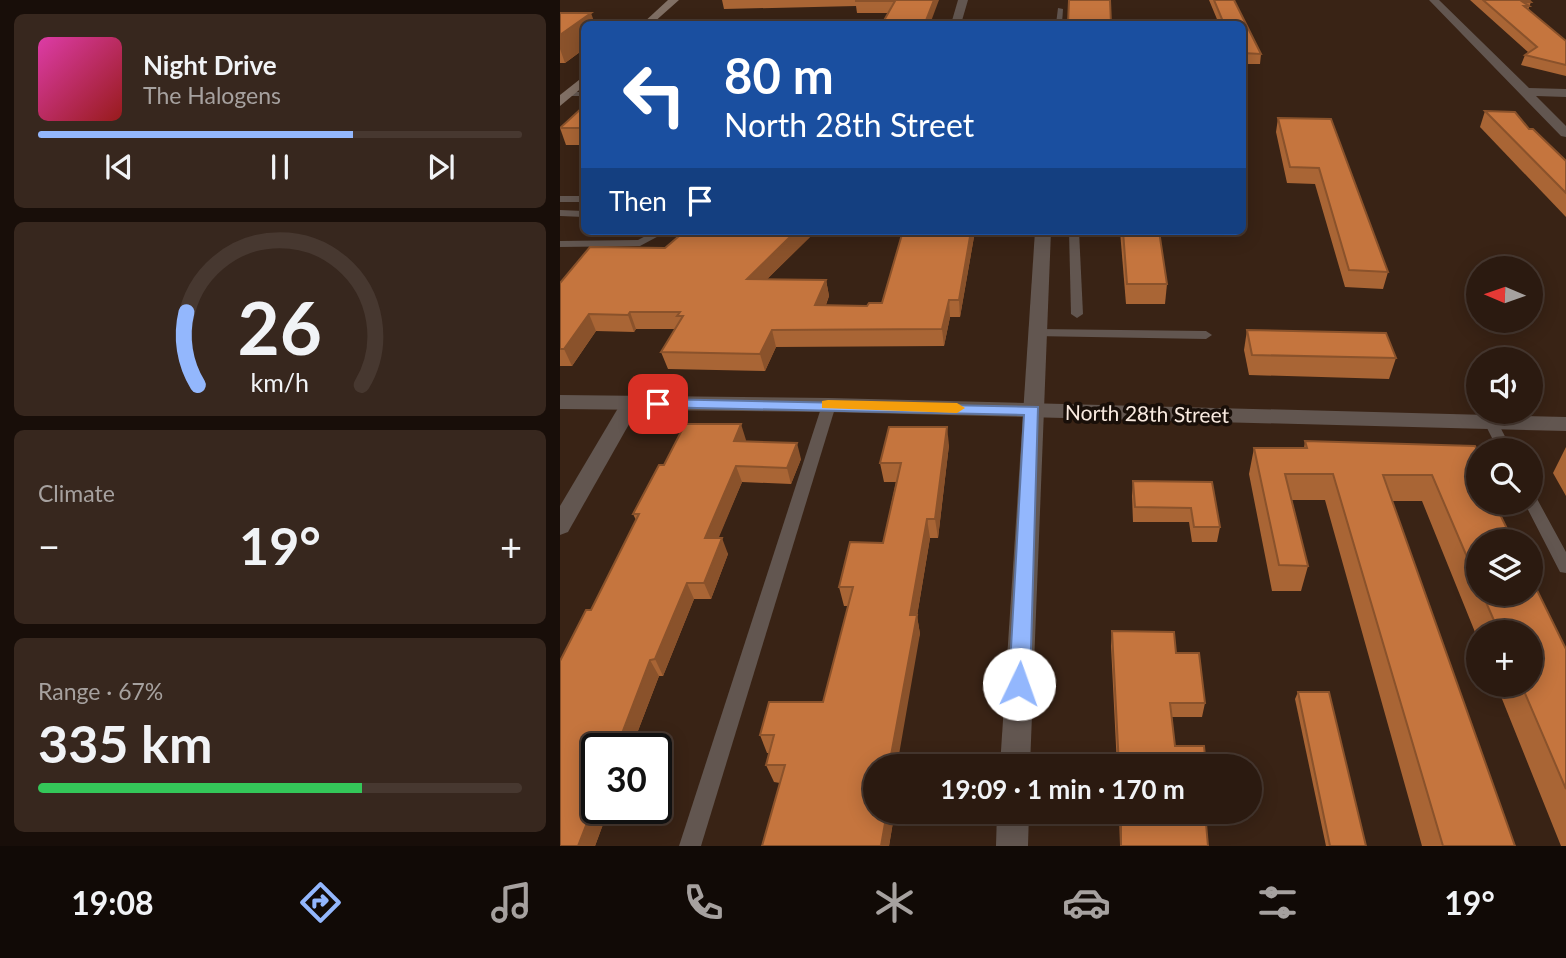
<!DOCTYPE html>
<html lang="en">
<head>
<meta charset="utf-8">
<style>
	:root { --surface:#2b1a10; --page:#37271e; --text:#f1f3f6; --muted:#a6a19f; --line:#473830; --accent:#93b7fd }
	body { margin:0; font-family:Lato,sans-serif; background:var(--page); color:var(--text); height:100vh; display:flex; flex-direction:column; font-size:26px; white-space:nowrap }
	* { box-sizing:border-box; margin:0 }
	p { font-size:23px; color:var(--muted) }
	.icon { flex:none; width:38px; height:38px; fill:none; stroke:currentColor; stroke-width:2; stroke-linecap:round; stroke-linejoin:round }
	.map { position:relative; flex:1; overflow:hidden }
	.panel { display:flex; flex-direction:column; gap:14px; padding:14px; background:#180e09; width:560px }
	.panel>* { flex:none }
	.hud { position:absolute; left:21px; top:21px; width:665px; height:214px; border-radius:10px; box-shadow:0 4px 18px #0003,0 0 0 2px var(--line); background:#1a4fa0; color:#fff; overflow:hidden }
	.needle { width:46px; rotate:272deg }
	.tools { position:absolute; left:906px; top:256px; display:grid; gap:14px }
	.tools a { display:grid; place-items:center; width:77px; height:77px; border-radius:50%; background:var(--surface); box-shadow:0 4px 18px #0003,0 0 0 2px var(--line); font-size:35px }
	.speed { position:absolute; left:21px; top:733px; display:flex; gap:14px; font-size:35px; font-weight:700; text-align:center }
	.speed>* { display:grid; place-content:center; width:91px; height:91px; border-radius:50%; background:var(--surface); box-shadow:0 4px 18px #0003,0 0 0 2px var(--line); line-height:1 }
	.speed .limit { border:4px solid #111; border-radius:10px; background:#fff; color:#111 }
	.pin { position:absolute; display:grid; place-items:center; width:60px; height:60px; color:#fff; margin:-30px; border-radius:14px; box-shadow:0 4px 10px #0006 }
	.me { position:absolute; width:77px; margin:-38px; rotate:3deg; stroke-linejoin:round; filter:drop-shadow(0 0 5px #0008) }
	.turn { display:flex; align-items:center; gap:24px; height:147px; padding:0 28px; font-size:32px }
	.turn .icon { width:91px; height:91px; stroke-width:2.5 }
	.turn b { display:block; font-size:49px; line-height:60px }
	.then { display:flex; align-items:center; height:66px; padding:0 28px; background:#0003; gap:14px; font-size:26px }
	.big { font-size:52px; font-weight:700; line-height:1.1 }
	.panel .widget { flex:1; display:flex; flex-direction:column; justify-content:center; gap:10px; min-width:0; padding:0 24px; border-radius:10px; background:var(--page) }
	.panel .dial { align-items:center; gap:0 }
	.dial svg { height:182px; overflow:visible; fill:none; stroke:var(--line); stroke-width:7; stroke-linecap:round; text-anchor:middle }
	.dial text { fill:var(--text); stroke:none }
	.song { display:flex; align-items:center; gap:21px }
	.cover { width:84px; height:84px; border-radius:10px; background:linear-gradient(135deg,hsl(320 70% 55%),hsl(0 70% 35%)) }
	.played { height:7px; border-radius:4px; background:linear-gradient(90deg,var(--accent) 65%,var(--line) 65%) }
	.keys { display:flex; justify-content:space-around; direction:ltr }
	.heat { display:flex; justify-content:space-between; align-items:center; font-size:38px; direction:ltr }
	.charge { height:10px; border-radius:5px; background:linear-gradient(90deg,#34c759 67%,var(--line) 0) }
	.trip { position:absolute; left:303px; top:754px; width:399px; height:70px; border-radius:35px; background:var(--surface); box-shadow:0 4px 18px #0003,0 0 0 2px var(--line); font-weight:700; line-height:70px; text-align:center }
	.menu { display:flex; height:112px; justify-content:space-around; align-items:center; background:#110a06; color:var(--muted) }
	.menu .icon { width:49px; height:49px }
	.menu .current { color:var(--accent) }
	.menu b { font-size:32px; color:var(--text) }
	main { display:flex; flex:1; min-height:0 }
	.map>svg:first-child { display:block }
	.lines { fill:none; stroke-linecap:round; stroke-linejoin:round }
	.service { fill:#625650; fill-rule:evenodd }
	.minor { fill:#625650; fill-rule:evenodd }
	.tertiary { fill:#625650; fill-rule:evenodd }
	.secondary { fill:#817065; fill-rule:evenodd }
	.wall { fill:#a96535 }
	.shaded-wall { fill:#8a522b }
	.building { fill:#c5753e; stroke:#8a522b; stroke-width:2 }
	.route { fill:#93b7fd; stroke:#6077a4; stroke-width:2 }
	.slow { fill:#f59e0b }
	.labels { text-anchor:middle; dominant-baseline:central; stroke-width:7; stroke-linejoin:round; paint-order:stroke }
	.street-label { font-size:21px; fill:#faebe1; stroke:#190f09 }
</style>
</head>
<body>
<main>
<section class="panel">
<div class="widget">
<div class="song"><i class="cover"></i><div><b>Night Drive</b><p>The Halogens</p></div></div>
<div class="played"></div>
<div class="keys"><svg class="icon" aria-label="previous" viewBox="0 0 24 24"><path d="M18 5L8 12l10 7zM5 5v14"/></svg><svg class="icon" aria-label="pause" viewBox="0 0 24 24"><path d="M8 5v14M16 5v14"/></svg><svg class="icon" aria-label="next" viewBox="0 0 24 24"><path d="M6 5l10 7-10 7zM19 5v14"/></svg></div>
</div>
<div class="widget dial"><svg viewBox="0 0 100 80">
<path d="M14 69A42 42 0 1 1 86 69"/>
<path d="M14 69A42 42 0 0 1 9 37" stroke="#93b7fd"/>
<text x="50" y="56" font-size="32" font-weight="700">26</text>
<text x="50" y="72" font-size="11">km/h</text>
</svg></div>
<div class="widget"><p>Climate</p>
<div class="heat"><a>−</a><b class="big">19°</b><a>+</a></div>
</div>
<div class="widget"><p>Range · 67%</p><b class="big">335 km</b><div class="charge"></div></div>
</section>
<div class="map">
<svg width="1006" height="846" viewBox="0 0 1006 846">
	<rect width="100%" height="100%" fill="#392315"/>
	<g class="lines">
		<!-- service -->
		<g class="service">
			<polygon points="498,8 503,9 502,24 496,24"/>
			<rect x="7" y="92" width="17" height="4"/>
			<rect x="0" y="196" width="24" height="6"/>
			<polygon points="0,210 24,211 24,217 0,216"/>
			<polygon points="95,231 108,231 80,246 0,247 0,241 78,240"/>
			<polygon points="509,231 519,231 523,314 517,318 511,314"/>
			<polygon points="477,329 646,331 652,335 646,339 473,336 471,333 473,330"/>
			<polygon points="269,401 276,405 141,846 119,846 262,405"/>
			<polygon points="931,417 936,419 952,450 938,450 924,422"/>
			<polygon points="971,496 976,497 1006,552 1006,573 1000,572 964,502 971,502"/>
		</g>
		<!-- minor -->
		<g class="minor">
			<polygon points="398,0 408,0 401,24 391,24"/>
			<polygon points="869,0 879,0 969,88 1006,89 1006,97 976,96 1006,126 1006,137 1001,136"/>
			<polygon points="475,231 491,231 470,766 440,766"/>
			<polygon points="71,396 81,403 8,532 0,535 0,506 64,398"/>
			<polygon points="437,812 469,812 468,846 436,846"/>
		</g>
		<!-- tertiary -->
		<polygon class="tertiary" points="0,395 269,398 1006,417 1006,431 269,412 0,409"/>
		<!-- secondary -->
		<g class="secondary">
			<polygon points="108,0 119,0 92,24 82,24"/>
			<polygon points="24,76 24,86 0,106 0,95"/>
		</g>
	</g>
	<!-- wall -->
	<g class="wall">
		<polygon points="162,0 379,0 329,13 297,13 296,6 164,9"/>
		<polygon points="649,0 674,0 701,54 700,64 682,64 682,24 659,24"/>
		<polygon points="910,0 969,0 971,2 968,10 1006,41 1006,76 961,65 965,55 968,52"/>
		<polygon points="0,13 24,24 24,49 5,63 0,63"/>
		<polygon points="24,106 24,145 6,145 0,128"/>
		<polygon points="925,111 969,129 1006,161 1006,217 920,127"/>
		<polygon points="718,118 771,119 828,272 823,289 785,287 755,184 727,183 716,132"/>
		<polygon points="125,231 252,231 253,234 207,279 266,280 269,296 266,305 307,306 322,303 415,231 400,317 390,317 384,346 216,347 205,371 108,369 101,352 116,329 76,329 74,332 36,331 12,366 0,366 0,283 105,248"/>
		<polygon points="560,231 599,231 607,284 605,304 566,304"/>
		<polygon points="687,330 836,358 829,379 689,375 684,350"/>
		<polygon points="186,440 185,441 241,459 231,484 182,482 158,538 168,554 151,599 134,599 103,676 99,676 71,749 37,749 37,808 49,808 35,846 31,610 76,520 73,514 104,465"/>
		<polygon points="745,441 915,446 919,502 937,502 919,541 919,593 971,593 1006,650 1006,846 1001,846 936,684 971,684 971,632 919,632 919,642 862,501 832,501 955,846 862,846 765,500 732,500 748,566 741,591 712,591 689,474 694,448 744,448"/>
		<polygon points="389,445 378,538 370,538 357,616 360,634 315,766 333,822 329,846 202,846 220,783 214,782 206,765 209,753 207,753 200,735 263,702 288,606 284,606 279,587 323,543 336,482 324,482 320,463"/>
		<polygon points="1006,447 1006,496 993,473"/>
		<polygon points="573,481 652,482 660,527 657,542 632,542 629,522 573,522 572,496"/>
		<polygon points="552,631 616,653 645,703 642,717 612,717 615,746 646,766 557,766 551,646"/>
		<polygon points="738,692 806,846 766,846 735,699"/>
		<polygon points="559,812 645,812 648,846 560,846"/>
	</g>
	<!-- shaded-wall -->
	<g class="shaded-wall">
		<polygon points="374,0 379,0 370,24 365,23"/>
		<polygon points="31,13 35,24 24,24 24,49 5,63 0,49 0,35"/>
		<polygon points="236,231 252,231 253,234 191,295 187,279"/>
		<polygon points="411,231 415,231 400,317 399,300"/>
		<polygon points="266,280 269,296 259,322 255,305"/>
		<polygon points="389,300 390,317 384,346 382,329"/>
		<polygon points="70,312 76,329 74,332 68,315"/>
		<polygon points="29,314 36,331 12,366 4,349"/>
		<polygon points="212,330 216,347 205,371 200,354"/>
		<polygon points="181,424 186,440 179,457 174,441"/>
		<polygon points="387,427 389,445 378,538 375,519"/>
		<polygon points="237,443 241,459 231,484 227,468"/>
		<polygon points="176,466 182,482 152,554 145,538"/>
		<polygon points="367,519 370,538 357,616 360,634 337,766 329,766 350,615"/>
		<polygon points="162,538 168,554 151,599 144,583"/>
		<polygon points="127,583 134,599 103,676 95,659"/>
		<polygon points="90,660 99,676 71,749 56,749"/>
		<polygon points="37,797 37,808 49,808 35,846 18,846"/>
		<polygon points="325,812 331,812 333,822 329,846 321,846"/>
	</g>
	<!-- building -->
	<g class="building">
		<polygon points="296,0 374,0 365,23 449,24 322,24 335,1 296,1"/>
		<polygon points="509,0 550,0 551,24 508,24"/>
		<polygon points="654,0 674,0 701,54 682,53 682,24 664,24"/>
		<polygon points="923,0 969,0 971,2 963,2 969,6 964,6 1006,41 1006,65 965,55 977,47"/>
		<polygon points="0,13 31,13 0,35"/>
		<polygon points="24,106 24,128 0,128"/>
		<polygon points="925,111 955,112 969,129 973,129 1006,161 1006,193"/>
		<polygon points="718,118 771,119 828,272 789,270 759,168 730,167"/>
		<polygon points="125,231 236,231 187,279 266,280 255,305 307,306 309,303 322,303 343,231 411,231 399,300 389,300 382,329 212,330 200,354 101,352 123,316 117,316 120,312 70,312 68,315 29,314 4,349 0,349 0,283 30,247 105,248"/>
		<polygon points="563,231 599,231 607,284 567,284"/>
		<polygon points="687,330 826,333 836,358 692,355"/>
		<polygon points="125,424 181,424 174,441 237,443 227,468 176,466 145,538 162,538 144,583 127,583 95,659 90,660 56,749 37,749 37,797 18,846 0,846 0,661 26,610 31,610 79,514 73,514 99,465 104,465"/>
		<polygon points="329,427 387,427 375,519 367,519 350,615 357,615 329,766 315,766 315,812 327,812 321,846 202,846 225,765 206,765 214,735 200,735 209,702 263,702 293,587 279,587 290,542 323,543 341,463 320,463"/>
		<polygon points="745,441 915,446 919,454 919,502 934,502 953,541 919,541 919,585 872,475 823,475 955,846 883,846 773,474 725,474 748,566 719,565 694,448 747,448"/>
		<polygon points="573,481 652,482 660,527 634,527 631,508 575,507"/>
		<polygon points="971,578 1006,649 1006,789 961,684 971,684 971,632 939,632 922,593 971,593"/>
		<polygon points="552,631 614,632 616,653 639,653 645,703 610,703 615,746 644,746 646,766 559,766"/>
		<polygon points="738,692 769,692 806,846 770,846"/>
		<polygon points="561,812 645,812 648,846 561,846"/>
	</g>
	<!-- route -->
	<polygon class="route" points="98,399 478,407 470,684 467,690 459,693 452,690 449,684 464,415 93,407 91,404"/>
	<!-- slow -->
	<polygon class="slow" points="268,400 397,403 405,408 397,413 262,408 262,401"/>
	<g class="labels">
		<!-- street labels -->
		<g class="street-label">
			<text transform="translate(587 413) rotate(1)">North 28th Street</text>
		</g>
	</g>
</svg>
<div class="tools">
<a><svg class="needle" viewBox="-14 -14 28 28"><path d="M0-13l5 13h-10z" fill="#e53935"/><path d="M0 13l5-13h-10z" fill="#a6a19f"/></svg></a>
<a><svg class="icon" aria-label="sound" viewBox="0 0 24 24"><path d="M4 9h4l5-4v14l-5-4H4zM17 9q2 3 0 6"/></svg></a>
<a><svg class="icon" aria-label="search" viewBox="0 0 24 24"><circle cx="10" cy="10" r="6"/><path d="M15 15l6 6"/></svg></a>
<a><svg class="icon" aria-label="layers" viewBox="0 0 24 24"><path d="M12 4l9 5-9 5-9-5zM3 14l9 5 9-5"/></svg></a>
<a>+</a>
</div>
<div class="speed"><div class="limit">30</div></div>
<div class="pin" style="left:98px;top:404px;background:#d93025"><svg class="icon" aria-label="arrive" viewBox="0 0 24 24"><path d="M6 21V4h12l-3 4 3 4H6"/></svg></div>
<svg class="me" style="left:459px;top:684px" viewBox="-20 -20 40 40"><circle r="19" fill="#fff"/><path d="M0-13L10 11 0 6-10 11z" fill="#93b7fd"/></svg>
<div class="trip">19:09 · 1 min · 170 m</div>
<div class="hud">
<div class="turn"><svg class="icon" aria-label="left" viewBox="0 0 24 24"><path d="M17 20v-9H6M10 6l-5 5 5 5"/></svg><div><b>80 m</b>North 28th Street</div></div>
<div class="then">Then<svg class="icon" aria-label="arrive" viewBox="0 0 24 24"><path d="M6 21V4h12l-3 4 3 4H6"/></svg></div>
</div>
</div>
</main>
<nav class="menu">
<b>19:08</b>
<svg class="icon current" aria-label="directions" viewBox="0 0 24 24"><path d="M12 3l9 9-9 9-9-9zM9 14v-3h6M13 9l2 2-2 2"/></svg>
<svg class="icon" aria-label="music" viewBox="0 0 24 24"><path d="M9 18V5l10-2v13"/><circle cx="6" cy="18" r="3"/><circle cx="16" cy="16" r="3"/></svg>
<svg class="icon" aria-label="phone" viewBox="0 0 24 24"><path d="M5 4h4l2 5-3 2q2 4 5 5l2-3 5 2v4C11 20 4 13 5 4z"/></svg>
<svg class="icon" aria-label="climate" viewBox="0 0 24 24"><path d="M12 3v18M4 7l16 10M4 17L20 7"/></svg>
<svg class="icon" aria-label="car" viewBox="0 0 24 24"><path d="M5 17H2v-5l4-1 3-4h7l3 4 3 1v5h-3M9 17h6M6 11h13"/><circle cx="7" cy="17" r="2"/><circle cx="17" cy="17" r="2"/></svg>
<svg class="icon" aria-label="filters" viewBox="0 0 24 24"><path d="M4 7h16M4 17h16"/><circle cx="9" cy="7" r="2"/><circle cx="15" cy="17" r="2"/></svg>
<b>19°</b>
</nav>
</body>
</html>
